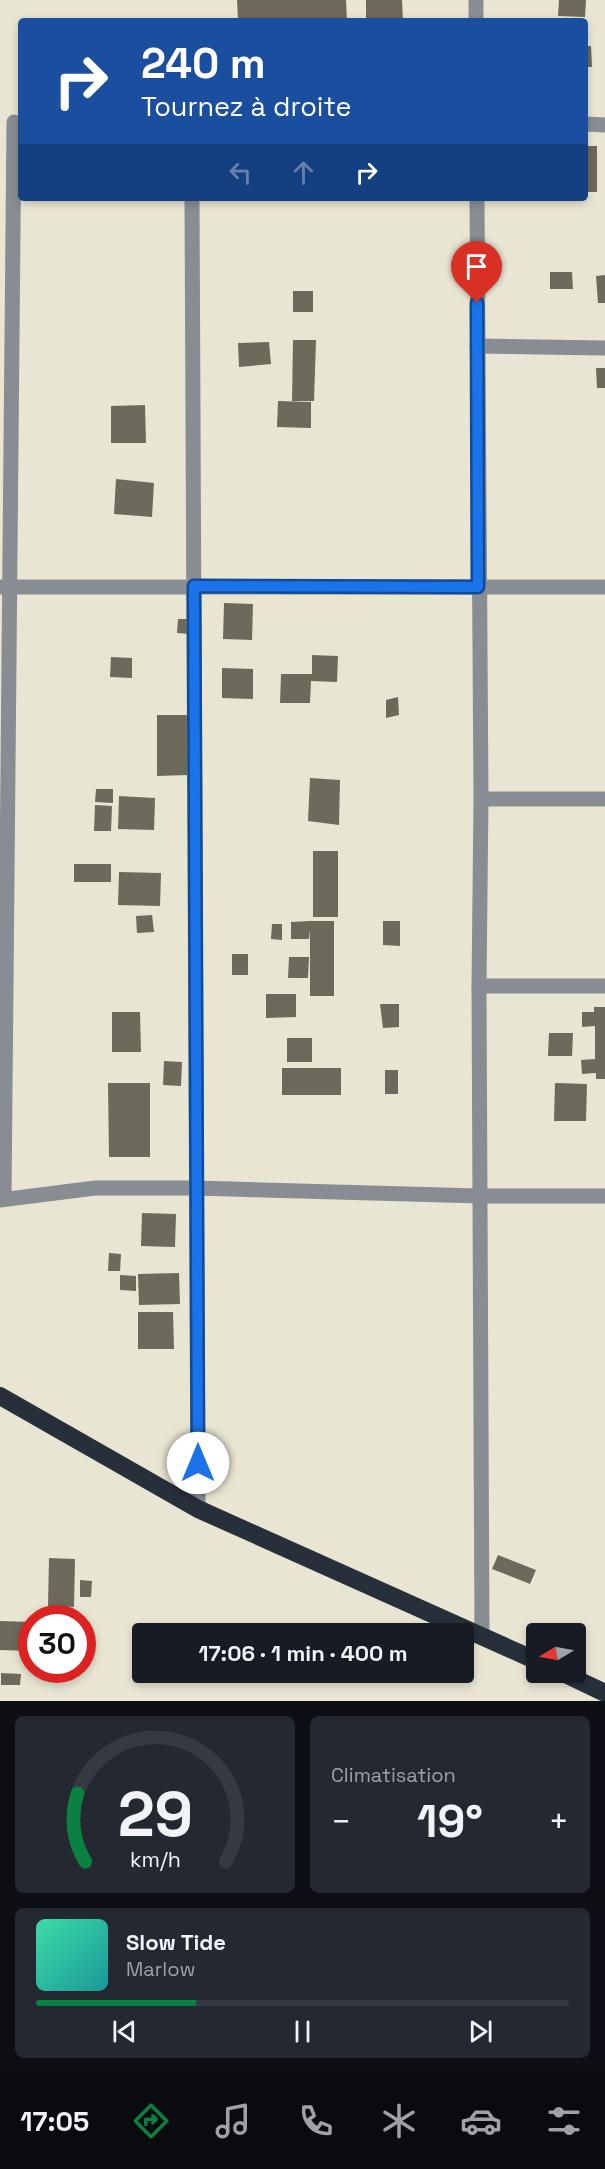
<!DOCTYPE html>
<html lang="fr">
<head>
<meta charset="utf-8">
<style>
	:root { --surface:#171b24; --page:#242831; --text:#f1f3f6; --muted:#9ea1a6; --line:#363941; --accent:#0b8043 }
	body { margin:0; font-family:"Space Grotesk",sans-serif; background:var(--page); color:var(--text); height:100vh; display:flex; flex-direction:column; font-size:22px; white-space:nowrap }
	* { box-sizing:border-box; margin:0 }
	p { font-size:20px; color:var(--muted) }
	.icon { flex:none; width:33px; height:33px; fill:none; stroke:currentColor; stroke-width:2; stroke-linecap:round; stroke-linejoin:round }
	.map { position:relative; height:1701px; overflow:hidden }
	.sheet { display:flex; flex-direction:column; gap:15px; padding:15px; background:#0d0f14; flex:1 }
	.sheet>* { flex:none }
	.top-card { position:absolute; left:18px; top:18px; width:570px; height:183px; border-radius:6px; box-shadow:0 3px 9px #0003; background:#1a4fa0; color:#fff; overflow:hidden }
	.needle { width:39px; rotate:260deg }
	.fabs { position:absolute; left:526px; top:1623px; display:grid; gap:12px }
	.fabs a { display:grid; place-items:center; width:60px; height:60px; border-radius:6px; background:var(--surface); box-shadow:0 3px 9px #0003; font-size:30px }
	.speed { position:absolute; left:18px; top:1605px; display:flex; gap:12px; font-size:30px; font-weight:700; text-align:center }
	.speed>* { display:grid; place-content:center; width:78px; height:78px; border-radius:50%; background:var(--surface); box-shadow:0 3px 9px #0003; line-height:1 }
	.speed .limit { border:9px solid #d22; background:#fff; color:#111 }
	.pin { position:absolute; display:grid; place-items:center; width:51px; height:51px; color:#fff; margin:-62px -26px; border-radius:50% 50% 50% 0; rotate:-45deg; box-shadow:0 0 6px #0007 }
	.pin .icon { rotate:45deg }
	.me { position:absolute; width:66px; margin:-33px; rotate:0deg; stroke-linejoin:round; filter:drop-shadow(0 0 4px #0008) }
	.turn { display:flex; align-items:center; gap:21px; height:126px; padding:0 24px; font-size:27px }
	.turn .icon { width:78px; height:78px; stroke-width:2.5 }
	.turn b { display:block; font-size:42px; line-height:51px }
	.lanes { display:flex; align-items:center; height:57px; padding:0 24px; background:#0003; justify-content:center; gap:30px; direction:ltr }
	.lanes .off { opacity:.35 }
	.big { font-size:45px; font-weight:700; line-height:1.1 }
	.sheet .card { flex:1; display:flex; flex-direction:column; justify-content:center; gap:9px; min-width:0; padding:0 21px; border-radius:9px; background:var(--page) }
	.sheet .dial { align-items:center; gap:0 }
	.dial svg { height:156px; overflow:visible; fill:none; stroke:var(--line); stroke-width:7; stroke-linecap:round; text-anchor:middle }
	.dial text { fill:var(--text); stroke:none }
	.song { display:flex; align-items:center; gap:18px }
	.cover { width:72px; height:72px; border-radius:9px; background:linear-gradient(135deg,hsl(160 70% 55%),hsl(180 70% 35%)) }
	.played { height:6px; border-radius:3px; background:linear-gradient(90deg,var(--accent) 30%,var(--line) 30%) }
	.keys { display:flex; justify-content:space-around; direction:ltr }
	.heat { display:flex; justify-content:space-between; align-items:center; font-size:33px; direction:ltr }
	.sheet .tiles { flex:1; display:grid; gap:15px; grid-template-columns:1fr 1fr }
	.card:last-child { grid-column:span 2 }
	.trip { position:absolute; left:132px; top:1623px; width:342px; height:60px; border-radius:6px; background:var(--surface); box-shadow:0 3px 9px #0003; font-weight:700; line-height:60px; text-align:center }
	.tabs { display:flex; height:96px; justify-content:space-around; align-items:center; background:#090b0e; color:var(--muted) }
	.tabs .icon { width:42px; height:42px }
	.tabs .selected { color:var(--accent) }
	.tabs b { font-size:27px; color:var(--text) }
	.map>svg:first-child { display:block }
	.building { fill:#6d6a5b }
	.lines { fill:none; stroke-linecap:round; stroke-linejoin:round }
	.minor { stroke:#888d93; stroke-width:15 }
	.highway { stroke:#272f3b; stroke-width:18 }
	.route-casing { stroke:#114b97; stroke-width:15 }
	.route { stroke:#1a73e8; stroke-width:10 }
</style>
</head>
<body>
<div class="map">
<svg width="605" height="1701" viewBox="0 0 605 1701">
	<rect width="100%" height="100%" fill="#e8e5d3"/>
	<!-- building -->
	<g class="building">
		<polygon points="237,0 346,0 347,21 238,21"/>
		<polygon points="366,0 402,0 403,21 366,21"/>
		<polygon points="559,0 586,0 585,17 558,16"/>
		<polygon points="585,46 591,46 592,67 585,67"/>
		<rect x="585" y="146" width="12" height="46"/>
		<polygon points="550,272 572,272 573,289 550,289"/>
		<polygon points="605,275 605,303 598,303 596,276"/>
		<rect x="293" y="291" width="20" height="21"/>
		<polygon points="293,340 316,340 314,401 292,401"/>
		<polygon points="269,342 271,364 239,367 238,343"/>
		<polygon points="596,368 605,368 605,388 597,388"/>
		<polygon points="278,401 311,402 311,428 277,427"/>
		<polygon points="145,405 146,443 111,443 111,406"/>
		<polygon points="116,479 154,483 152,517 114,514"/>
		<polygon points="224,603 253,604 252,640 223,639"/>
		<polygon points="178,619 190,619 190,634 177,633"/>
		<polygon points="312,655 338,656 337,682 311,681 310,703 280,703 281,674 312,674"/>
		<polygon points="111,657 132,658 132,678 110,677"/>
		<polygon points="222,668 253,669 253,699 222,698"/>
		<polygon points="398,697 399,715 386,718 386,700"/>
		<polygon points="157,715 189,715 189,775 157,776"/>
		<polygon points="310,778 340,780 339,825 308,821"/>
		<polygon points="96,789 113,789 113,803 95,802"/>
		<polygon points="119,796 155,798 154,830 118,829"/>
		<polygon points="95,805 112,806 111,831 94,831"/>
		<rect x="313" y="851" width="25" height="66"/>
		<rect x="74" y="864" width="37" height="18"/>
		<polygon points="119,872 161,873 160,906 118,905"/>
		<polygon points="152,915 154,932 137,933 136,916"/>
		<polygon points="310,921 334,921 334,996 310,996 310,930 309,939 291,939 291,922"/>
		<polygon points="383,921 400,921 400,946 383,945"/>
		<polygon points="272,924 282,924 282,940 271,939"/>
		<rect x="232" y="954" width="16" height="21"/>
		<polygon points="289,957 309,957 308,978 288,978"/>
		<polygon points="266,994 296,994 296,1017 266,1018"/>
		<polygon points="380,1004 399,1004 399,1027 383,1028"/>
		<polygon points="594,1007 605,1007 605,1079 596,1079 596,1073 582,1074 581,1060 595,1059 595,1026 582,1027 582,1012 594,1012"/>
		<polygon points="112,1012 140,1012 141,1052 112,1052"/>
		<polygon points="549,1033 573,1033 572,1056 548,1056"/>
		<rect x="287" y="1038" width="25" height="24"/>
		<polygon points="164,1061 182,1062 181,1086 163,1085"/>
		<rect x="282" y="1068" width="59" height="27"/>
		<rect x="385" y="1070" width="13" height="24"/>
		<polygon points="108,1083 150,1083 150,1157 109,1157"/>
		<polygon points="555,1083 587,1084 586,1121 554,1121"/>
		<polygon points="142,1213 176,1214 175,1247 141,1246"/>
		<polygon points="109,1253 121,1254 120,1271 108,1271"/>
		<polygon points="179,1273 180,1304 139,1305 138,1274"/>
		<polygon points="120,1275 136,1276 136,1291 120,1290"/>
		<polygon points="138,1312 173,1312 174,1349 138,1349"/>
		<polygon points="498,1555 536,1570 530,1584 492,1569"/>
		<polygon points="49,1558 75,1559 74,1607 48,1606"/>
		<polygon points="80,1580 92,1581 91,1597 80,1597"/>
		<polygon points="0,1621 32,1622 32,1651 0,1650"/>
		<polygon points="1,1673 21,1674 20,1685 1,1685"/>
	</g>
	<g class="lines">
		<!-- minor -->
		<g class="minor">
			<polyline points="476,0 476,21"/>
			<polyline points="585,124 605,125"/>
			<polyline points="192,198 198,1509"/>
			<polyline points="477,198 481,799 479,986 482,1636"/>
			<polyline points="477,346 605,348"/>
			<polyline points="0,587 605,587"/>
			<polyline points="481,799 605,799"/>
			<polyline points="479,986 605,986"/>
			<polyline points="4,1199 14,122"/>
			<polyline points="0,1200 95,1188 196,1188 480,1196 605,1196"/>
		</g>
		<!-- highway -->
		<g class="highway">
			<polyline points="0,1396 198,1509 537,1661"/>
			<polyline points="561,1672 605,1693"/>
		</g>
	</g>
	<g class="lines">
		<defs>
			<polyline id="route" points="198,1463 194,586 478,587 477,303"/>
		</defs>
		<!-- route casing -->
		<use href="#route" class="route-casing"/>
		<!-- route -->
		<use href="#route" class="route"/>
	</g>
</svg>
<div class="fabs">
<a><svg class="needle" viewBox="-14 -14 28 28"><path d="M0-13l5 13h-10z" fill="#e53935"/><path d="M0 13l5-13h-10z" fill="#9ea1a6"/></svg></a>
</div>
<div class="speed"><div class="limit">30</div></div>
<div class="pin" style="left:477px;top:303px;background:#d93025"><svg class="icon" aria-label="arrive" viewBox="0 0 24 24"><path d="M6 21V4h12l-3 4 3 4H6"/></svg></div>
<svg class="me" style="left:198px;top:1463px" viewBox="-20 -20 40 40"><circle r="19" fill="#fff"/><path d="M0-13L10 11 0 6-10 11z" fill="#1a73e8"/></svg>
<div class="trip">17:06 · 1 min · 400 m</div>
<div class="top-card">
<div class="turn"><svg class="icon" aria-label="right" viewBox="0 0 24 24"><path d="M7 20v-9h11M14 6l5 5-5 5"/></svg><div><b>240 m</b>Tournez à droite</div></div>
<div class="lanes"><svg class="icon off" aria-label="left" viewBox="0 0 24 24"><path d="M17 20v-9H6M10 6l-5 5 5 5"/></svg><svg class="icon off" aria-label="ahead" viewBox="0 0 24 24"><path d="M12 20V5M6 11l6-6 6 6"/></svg><svg class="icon" aria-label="right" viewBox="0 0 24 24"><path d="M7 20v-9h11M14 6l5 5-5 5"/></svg></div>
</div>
</div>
<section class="sheet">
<div class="tiles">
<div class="card dial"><svg viewBox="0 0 100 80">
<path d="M14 69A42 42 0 1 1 86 69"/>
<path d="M14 69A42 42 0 0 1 10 34" stroke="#0b8043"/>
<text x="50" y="56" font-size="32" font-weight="700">29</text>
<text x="50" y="72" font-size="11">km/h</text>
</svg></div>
<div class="card"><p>Climatisation</p>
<div class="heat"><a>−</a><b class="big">19°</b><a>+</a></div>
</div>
<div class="card">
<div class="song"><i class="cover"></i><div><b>Slow Tide</b><p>Marlow</p></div></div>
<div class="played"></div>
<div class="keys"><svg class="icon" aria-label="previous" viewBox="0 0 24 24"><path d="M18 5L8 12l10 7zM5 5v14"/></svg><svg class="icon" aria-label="pause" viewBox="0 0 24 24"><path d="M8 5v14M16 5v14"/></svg><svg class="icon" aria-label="next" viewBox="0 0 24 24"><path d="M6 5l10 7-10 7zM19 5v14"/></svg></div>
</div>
</div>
</section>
<nav class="tabs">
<b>17:05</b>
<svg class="icon selected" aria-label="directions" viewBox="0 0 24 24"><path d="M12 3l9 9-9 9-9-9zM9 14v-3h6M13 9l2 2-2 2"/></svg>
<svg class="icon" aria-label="music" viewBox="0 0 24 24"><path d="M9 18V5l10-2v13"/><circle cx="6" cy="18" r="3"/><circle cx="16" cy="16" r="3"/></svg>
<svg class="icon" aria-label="phone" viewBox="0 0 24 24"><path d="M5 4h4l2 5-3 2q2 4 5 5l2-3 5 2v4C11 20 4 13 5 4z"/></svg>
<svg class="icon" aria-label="climate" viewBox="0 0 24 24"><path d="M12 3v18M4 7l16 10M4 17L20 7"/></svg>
<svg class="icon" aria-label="car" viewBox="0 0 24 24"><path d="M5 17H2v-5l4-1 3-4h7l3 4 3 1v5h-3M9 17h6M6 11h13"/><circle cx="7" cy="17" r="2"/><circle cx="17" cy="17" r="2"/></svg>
<svg class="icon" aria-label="filters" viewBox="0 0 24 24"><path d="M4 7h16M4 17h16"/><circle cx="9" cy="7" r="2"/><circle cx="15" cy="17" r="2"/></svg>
</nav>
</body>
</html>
